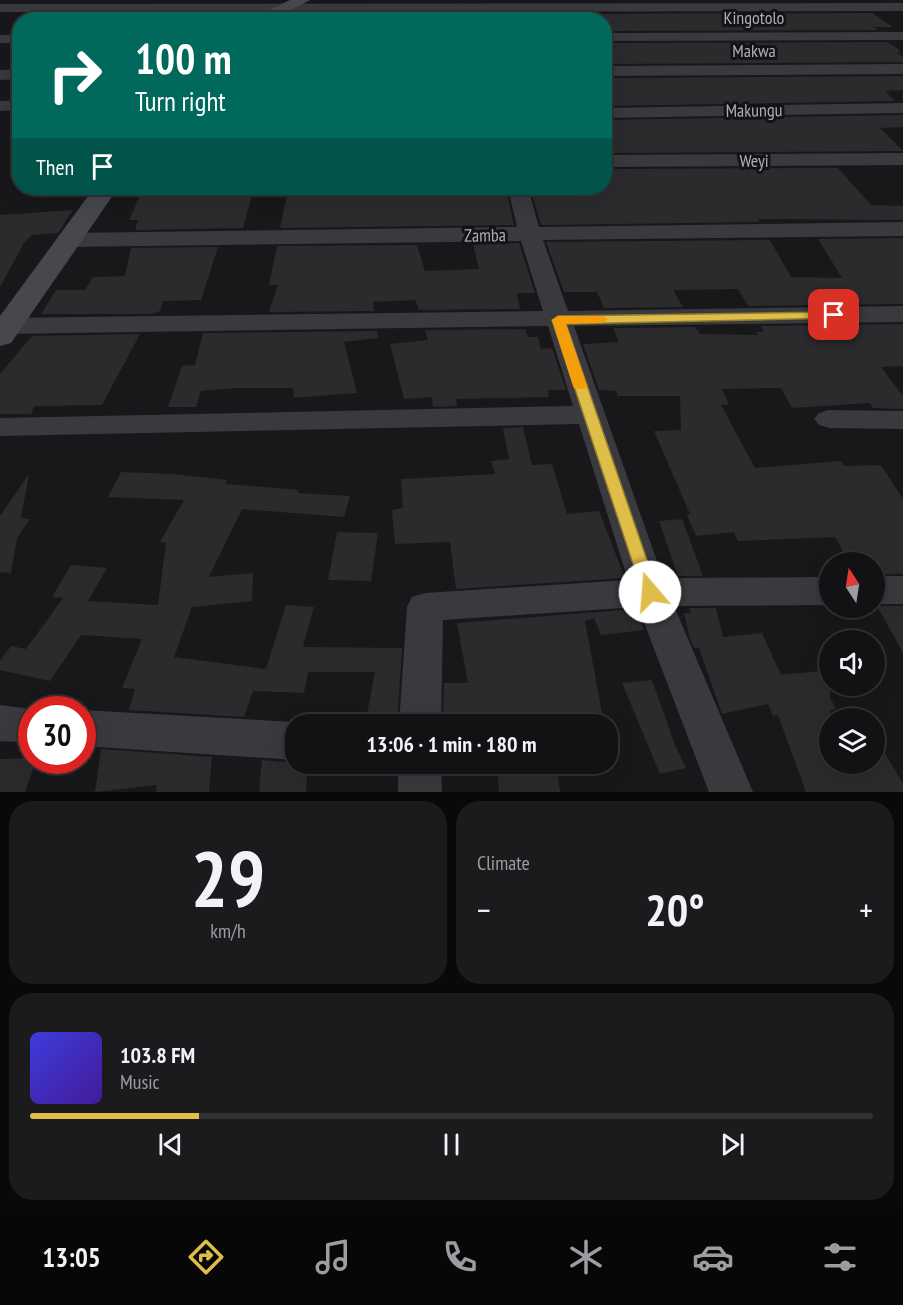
<!DOCTYPE html>
<html lang="en">
<head>
<meta charset="utf-8">
<style>
	:root { --surface:#121113; --page:#1b1a1c; --text:#f1f3f6; --muted:#9c9da0; --line:#313133; --accent:#dfbd49 }
	body { margin:0; font-family:"PT Sans Narrow",sans-serif; background:var(--page); color:var(--text); height:100vh; display:flex; flex-direction:column; font-size:22px; white-space:nowrap }
	* { box-sizing:border-box; margin:0 }
	p { font-size:20px; color:var(--muted) }
	.icon { flex:none; width:33px; height:33px; fill:none; stroke:currentColor; stroke-width:2; stroke-linecap:round; stroke-linejoin:round }
	.map { position:relative; height:792px; overflow:hidden }
	.details { display:flex; flex-direction:column; gap:9px; padding:9px; background:#0a090a; flex:1 }
	.details>* { flex:none }
	.guide { position:absolute; left:12px; top:12px; width:600px; height:183px; border-radius:24px; box-shadow:0 6px 24px #0002,0 0 0 2px var(--line); background:#00695c; color:#fff; overflow:hidden }
	.needle { width:39px; rotate:348deg }
	.fabs { position:absolute; left:819px; top:552px; display:grid; gap:12px }
	.fabs a { display:grid; place-items:center; width:66px; height:66px; border-radius:50%; background:var(--surface); box-shadow:0 6px 24px #0002,0 0 0 2px var(--line); font-size:30px }
	.speed { position:absolute; left:18px; top:696px; display:flex; gap:12px; font-size:30px; font-weight:700; text-align:center }
	.speed>* { display:grid; place-content:center; width:78px; height:78px; border-radius:50%; background:var(--surface); box-shadow:0 6px 24px #0002,0 0 0 2px var(--line); line-height:1 }
	.speed .limit { border:9px solid #d22; background:#fff; color:#111 }
	.pin { position:absolute; display:grid; place-items:center; width:51px; height:51px; color:#fff; margin:-26px; border-radius:12px; box-shadow:0 3px 9px #0006 }
	.me { position:absolute; width:66px; margin:-33px; rotate:342deg; stroke-linejoin:round; filter:drop-shadow(0 0 4px #0008) }
	.turn { display:flex; align-items:center; gap:21px; height:126px; padding:0 24px; font-size:27px }
	.turn .icon { width:78px; height:78px; stroke-width:2.5 }
	.turn b { display:block; font-size:42px; line-height:51px }
	.then { display:flex; align-items:center; height:57px; padding:0 24px; background:#0003; gap:12px; font-size:22px }
	.big { font-size:45px; font-weight:700; line-height:1.1 }
	.details .widget { flex:1; display:flex; flex-direction:column; justify-content:center; gap:9px; min-width:0; padding:0 21px; border-radius:24px; background:var(--page) }
	.details .dial { align-items:center; gap:0 }
	.dial b { font-size:78px; line-height:1 }
	.song { display:flex; align-items:center; gap:18px }
	.cover { width:72px; height:72px; border-radius:9px; background:linear-gradient(135deg,hsl(240 70% 55%),hsl(260 70% 35%)) }
	.played { height:6px; border-radius:3px; background:linear-gradient(90deg,var(--accent) 20%,var(--line) 20%) }
	.keys { display:flex; justify-content:space-around; direction:ltr }
	.heat { display:flex; justify-content:space-between; align-items:center; font-size:33px; direction:ltr }
	.details .tiles { flex:1; display:grid; gap:9px; grid-template-columns:1fr 1fr }
	.widget:last-child { grid-column:span 2 }
	.trip { position:absolute; left:285px; top:714px; width:333px; height:60px; border-radius:24px; background:var(--surface); box-shadow:0 6px 24px #0002,0 0 0 2px var(--line); font-weight:700; line-height:60px; text-align:center }
	.tabs { display:flex; height:96px; justify-content:space-around; align-items:center; background:#070708; color:var(--muted) }
	.tabs .icon { width:42px; height:42px }
	.tabs .active { color:var(--accent) }
	.tabs b { font-size:27px; color:var(--text) }
	.map>svg:first-child { display:block }
	.building { fill:#2b2a2d }
	.lines { fill:none; stroke-linecap:round; stroke-linejoin:round }
	.street { fill:#39393e; fill-rule:evenodd }
	.secondary { fill:#47484d; fill-rule:evenodd }
	.route { fill:#dfbd49; stroke:#917b2f; stroke-width:1.5 }
	.slow { fill:#f59e0b }
	.labels { text-anchor:middle; dominant-baseline:central; stroke-width:6; stroke-linejoin:round; paint-order:stroke }
	.far-street-label { font-size:18px; fill:#abadb7; stroke:#131214 }
</style>
</head>
<body>
<div class="map">
<svg width="903" height="792" viewBox="0 0 903 792">
	<rect width="100%" height="100%" fill="#181719"/>
	<!-- building -->
	<g class="building">
		<polygon points="872,13 893,27 874,27 878,30 604,31 604,20 588,20 582,14"/>
		<polygon points="887,42 899,49 897,49 901,52 896,52 903,57 903,62 604,64 604,43"/>
		<polygon points="903,76 903,90 885,91 895,101 604,106 604,78"/>
		<polygon points="903,115 903,127 880,128 903,151 604,153 604,120"/>
		<polygon points="838,168 871,205 903,206 903,220 758,219 759,222 541,225 530,188 604,188 604,169"/>
		<polygon points="143,188 254,188 243,228 135,230 138,220 129,220"/>
		<polygon points="332,188 506,188 514,225 280,228 287,194 331,193"/>
		<polygon points="73,210 58,233 32,235 24,243 0,287 0,215"/>
		<polygon points="903,238 903,304 748,306 738,289 673,290 683,307 604,308 597,292 564,292 546,242 770,240 791,277 842,278 818,239"/>
		<polygon points="519,243 535,293 517,293 520,309 419,310 415,300 373,302 374,311 269,312 278,285 269,285 277,246 417,245 425,271 479,269 473,244"/>
		<polygon points="218,247 201,300 163,301 160,311 151,314 41,314 56,290 85,290 93,277 125,276 131,248"/>
		<polygon points="903,324 903,366 881,367 903,396 903,409 873,408 870,403 792,408 781,388 722,389 729,405 721,405 755,468 841,461 844,466 881,465 903,499 903,574 874,574 874,562 849,562 835,537 738,541 734,532 696,536 687,515 690,514 654,431 681,430 680,396 618,396 616,391 599,390 583,344 619,342 613,328 695,327 700,334 758,335 756,332 764,332 761,326"/>
		<polygon points="525,329 528,337 538,337 541,349 552,348 566,390 548,390 549,397 456,399 457,406 433,407 432,397 404,399 390,344 428,340 425,330"/>
		<polygon points="377,331 378,338 344,342 357,393 294,398 293,388 238,388 201,391 196,407 168,407 182,366 195,365 203,333"/>
		<polygon points="140,334 102,405 43,406 34,406 31,414 0,414 0,374 32,336"/>
		<polygon points="523,427 532,465 552,464 567,514 599,511 625,578 456,589 450,542 395,544 392,510 403,508 401,479 495,474 491,461 509,459 503,428"/>
		<polygon points="121,472 173,474 227,480 225,484 299,490 298,493 350,496 344,517 242,509 209,577 253,573 252,601 192,607 174,657 266,669 286,605 314,607 303,647 402,648 397,724 365,724 375,672 308,672 304,693 253,691 244,717 129,710 135,689 122,688 142,639 81,635 50,681 0,670 0,661 11,646 26,649 63,598 52,597 71,565 107,568 88,601 158,605 166,543 160,542 184,500 108,497"/>
		<polygon points="29,474 21,518 30,519 17,538 11,573 0,572 0,516"/>
		<polygon points="682,519 703,576 678,576 659,521"/>
		<polygon points="337,532 378,533 371,581 328,580"/>
		<polygon points="877,606 903,606 903,653"/>
		<polygon points="689,608 716,608 723,637 762,633 781,675 830,670 830,697 836,709 830,710 830,764 874,764 874,734 903,784 903,792 806,792 778,715 773,716 768,704 722,714 699,648 694,648 689,635 684,613 691,613"/>
		<polygon points="636,609 644,630 601,635 594,618 585,621 604,724 493,724 493,718 443,719 444,683 468,683 457,623"/>
		<polygon points="652,680 675,745 686,768 660,774 622,683"/>
		<polygon points="608,744 612,767 557,768 560,792 499,792 497,764 608,764"/>
		<polygon points="101,749 212,757 209,792 156,792 157,785 95,792"/>
		<polygon points="32,758 36,760 25,792 0,792 0,759"/>
		<polygon points="262,760 308,764 306,792 259,792"/>
	</g>
	<g class="lines">
		<!-- street -->
		<g class="street">
			<polygon points="903,3 903,11 0,12 0,4"/>
			<polygon points="903,32 903,40 604,41 604,33"/>
			<rect x="0" y="35" width="20" height="8"/>
			<polygon points="903,64 903,74 604,76 604,66"/>
			<polygon points="20,69 20,79 0,80 0,70"/>
			<polygon points="20,100 20,110 0,111 0,101"/>
			<polygon points="903,103 903,113 604,118 604,108"/>
			<polygon points="903,153 903,165 604,167 604,155"/>
			<polygon points="508,188 528,188 539,227 903,222 903,236 543,240 568,311 903,306 903,322 574,326 663,578 830,577 830,605 674,606 753,792 709,792 638,607 443,620 441,724 399,724 407,607 412,597 425,593 628,580 579,424 0,436 0,418 573,406 548,326 0,334 0,318 543,311 521,241 67,247 59,245 56,240 59,235 67,233 517,227"/>
			<polygon points="829,410 903,411 903,429 829,428 819,425 814,419 819,413"/>
			<rect x="874" y="576" width="29" height="28"/>
			<polygon points="0,705 39,710 32,710 32,743 0,741"/>
			<polygon points="82,710 296,722 302,724 296,724 296,760 82,746"/>
			<polygon points="398,764 441,764 442,792 398,792"/>
		</g>
		<!-- secondary -->
		<g class="secondary">
			<polygon points="290,0 310,0 271,20 248,20"/>
			<polygon points="94,188 118,188 11,343 0,346 0,316"/>
		</g>
	</g>
	<!-- route -->
	<polygon class="route" points="834,312 838,313 838,318 566,324 658,592 656,597 644,597 552,320 558,316"/>
	<!-- slow -->
	<polygon class="slow" points="558,316 602,316 608,319 602,323 566,324 587,386 585,389 575,389 573,386 552,320"/>
	<g class="labels">
		<!-- far-street labels -->
		<g class="far-street-label">
			<text x="754" y="17">Kingotolo</text>
			<text x="754" y="50">Makwa</text>
			<text transform="translate(754 110) rotate(-1)">Makungu</text>
			<text x="754" y="160">Weyi</text>
			<text transform="translate(485 235) rotate(-1)">Zamba</text>
		</g>
	</g>
</svg>
<div class="fabs">
<a><svg class="needle" viewBox="-14 -14 28 28"><path d="M0-13l5 13h-10z" fill="#e53935"/><path d="M0 13l5-13h-10z" fill="#9c9da0"/></svg></a>
<a><svg class="icon" aria-label="sound" viewBox="0 0 24 24"><path d="M4 9h4l5-4v14l-5-4H4zM17 9q2 3 0 6"/></svg></a>
<a><svg class="icon" aria-label="layers" viewBox="0 0 24 24"><path d="M12 4l9 5-9 5-9-5zM3 14l9 5 9-5"/></svg></a>
</div>
<div class="speed"><div class="limit">30</div></div>
<div class="pin" style="left:834px;top:315px;background:#d93025"><svg class="icon" aria-label="arrive" viewBox="0 0 24 24"><path d="M6 21V4h12l-3 4 3 4H6"/></svg></div>
<svg class="me" style="left:650px;top:592px" viewBox="-20 -20 40 40"><circle r="19" fill="#fff"/><path d="M0-13L10 11 0 6-10 11z" fill="#dfbd49"/></svg>
<div class="trip">13:06 · 1 min · 180 m</div>
<div class="guide">
<div class="turn"><svg class="icon" aria-label="right" viewBox="0 0 24 24"><path d="M7 20v-9h11M14 6l5 5-5 5"/></svg><div><b>100 m</b>Turn right</div></div>
<div class="then">Then<svg class="icon" aria-label="arrive" viewBox="0 0 24 24"><path d="M6 21V4h12l-3 4 3 4H6"/></svg></div>
</div>
</div>
<section class="details">
<div class="tiles">
<div class="widget dial"><b>29</b><p>km/h</p></div>
<div class="widget"><p>Climate</p>
<div class="heat"><a>−</a><b class="big">20°</b><a>+</a></div>
</div>
<div class="widget">
<div class="song"><i class="cover"></i><div><b>103.8 FM</b><p>Music</p></div></div>
<div class="played"></div>
<div class="keys"><svg class="icon" aria-label="previous" viewBox="0 0 24 24"><path d="M18 5L8 12l10 7zM5 5v14"/></svg><svg class="icon" aria-label="pause" viewBox="0 0 24 24"><path d="M8 5v14M16 5v14"/></svg><svg class="icon" aria-label="next" viewBox="0 0 24 24"><path d="M6 5l10 7-10 7zM19 5v14"/></svg></div>
</div>
</div>
</section>
<nav class="tabs">
<b>13:05</b>
<svg class="icon active" aria-label="directions" viewBox="0 0 24 24"><path d="M12 3l9 9-9 9-9-9zM9 14v-3h6M13 9l2 2-2 2"/></svg>
<svg class="icon" aria-label="music" viewBox="0 0 24 24"><path d="M9 18V5l10-2v13"/><circle cx="6" cy="18" r="3"/><circle cx="16" cy="16" r="3"/></svg>
<svg class="icon" aria-label="phone" viewBox="0 0 24 24"><path d="M5 4h4l2 5-3 2q2 4 5 5l2-3 5 2v4C11 20 4 13 5 4z"/></svg>
<svg class="icon" aria-label="climate" viewBox="0 0 24 24"><path d="M12 3v18M4 7l16 10M4 17L20 7"/></svg>
<svg class="icon" aria-label="car" viewBox="0 0 24 24"><path d="M5 17H2v-5l4-1 3-4h7l3 4 3 1v5h-3M9 17h6M6 11h13"/><circle cx="7" cy="17" r="2"/><circle cx="17" cy="17" r="2"/></svg>
<svg class="icon" aria-label="filters" viewBox="0 0 24 24"><path d="M4 7h16M4 17h16"/><circle cx="9" cy="7" r="2"/><circle cx="15" cy="17" r="2"/></svg>
</nav>
</body>
</html>
